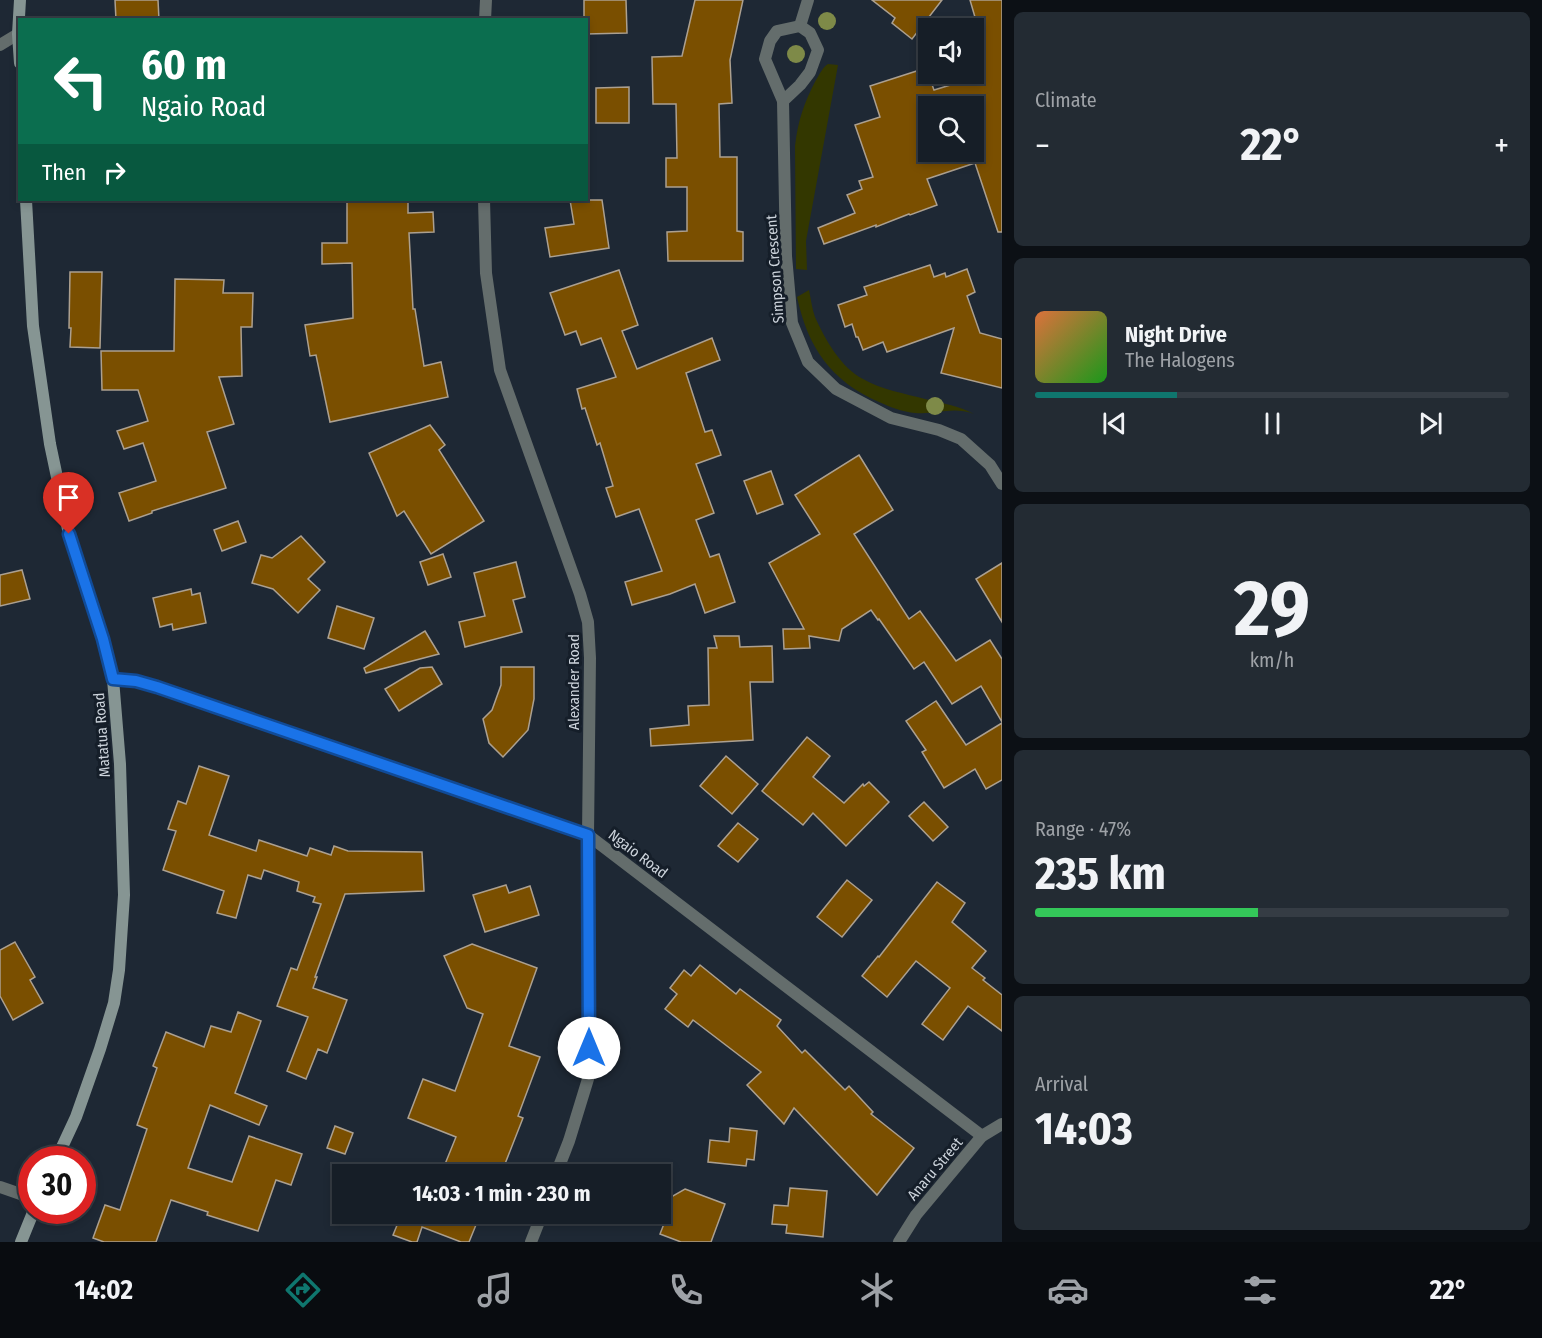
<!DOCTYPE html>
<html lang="en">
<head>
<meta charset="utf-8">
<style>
	:root { --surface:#161e27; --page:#232b33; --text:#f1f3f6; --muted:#9ea2a7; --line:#353c44; --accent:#0f766e }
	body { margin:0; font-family:"Fira Sans Condensed",sans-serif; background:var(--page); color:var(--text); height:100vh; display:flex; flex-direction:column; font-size:22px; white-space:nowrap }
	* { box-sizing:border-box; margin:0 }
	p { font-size:20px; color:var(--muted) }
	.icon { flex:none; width:33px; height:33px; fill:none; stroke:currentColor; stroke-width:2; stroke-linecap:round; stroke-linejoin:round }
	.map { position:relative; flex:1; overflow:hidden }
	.drawer { display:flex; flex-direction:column; gap:12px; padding:12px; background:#0c1015; width:540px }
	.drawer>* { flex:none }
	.guide { position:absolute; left:18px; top:18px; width:570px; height:183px; border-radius:0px; box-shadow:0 3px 9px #0003,0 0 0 2px var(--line); background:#0b6e4f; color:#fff; overflow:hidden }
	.buttons { position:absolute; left:918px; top:18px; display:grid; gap:12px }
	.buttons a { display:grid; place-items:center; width:66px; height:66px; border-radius:0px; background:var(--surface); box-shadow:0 3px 9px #0003,0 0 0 2px var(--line); font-size:30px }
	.speed { position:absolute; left:18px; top:1146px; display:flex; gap:12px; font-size:30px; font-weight:700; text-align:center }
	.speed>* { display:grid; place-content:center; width:78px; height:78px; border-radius:50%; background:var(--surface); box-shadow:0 3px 9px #0003,0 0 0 2px var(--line); line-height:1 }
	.speed .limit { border:9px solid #d22; background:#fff; color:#111 }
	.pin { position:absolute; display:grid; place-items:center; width:51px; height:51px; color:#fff; margin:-62px -26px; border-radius:50% 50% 50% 0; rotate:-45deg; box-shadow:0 0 6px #0007 }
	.pin .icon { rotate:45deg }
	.me { position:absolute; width:66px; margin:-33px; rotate:0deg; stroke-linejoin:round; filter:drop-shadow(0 0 4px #0008) }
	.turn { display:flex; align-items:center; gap:21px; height:126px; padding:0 24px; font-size:27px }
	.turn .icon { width:78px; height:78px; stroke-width:2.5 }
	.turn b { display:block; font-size:42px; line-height:51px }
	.then { display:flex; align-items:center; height:57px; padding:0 24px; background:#0003; gap:12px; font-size:22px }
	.big { font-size:45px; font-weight:700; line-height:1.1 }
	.drawer .widget { flex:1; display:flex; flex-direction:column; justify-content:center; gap:9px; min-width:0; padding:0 21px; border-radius:9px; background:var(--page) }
	.drawer .dial { align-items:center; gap:0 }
	.dial b { font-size:78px; line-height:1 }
	.song { display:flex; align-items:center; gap:18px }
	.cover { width:72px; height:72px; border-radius:9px; background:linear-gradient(135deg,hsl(20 70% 55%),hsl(120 70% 35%)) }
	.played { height:6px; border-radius:3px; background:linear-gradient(90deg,var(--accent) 30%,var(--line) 30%) }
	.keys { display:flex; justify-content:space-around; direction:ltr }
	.heat { display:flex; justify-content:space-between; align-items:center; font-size:33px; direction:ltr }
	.charge { height:9px; border-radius:4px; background:linear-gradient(90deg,#34c759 47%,var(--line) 0) }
	.trip { position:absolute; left:332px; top:1164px; width:339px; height:60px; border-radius:0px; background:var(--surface); box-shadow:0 3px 9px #0003,0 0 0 2px var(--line); font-weight:700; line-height:60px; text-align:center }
	.dock { display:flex; height:96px; justify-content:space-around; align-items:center; background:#090c10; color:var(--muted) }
	.dock .icon { width:42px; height:42px }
	.dock .on { color:var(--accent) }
	.dock b { font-size:27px; color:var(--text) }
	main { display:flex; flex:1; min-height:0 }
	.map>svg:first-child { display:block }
	.green { fill:#333700 }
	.building { fill:#7a4f00; stroke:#aca090; stroke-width:1.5; fill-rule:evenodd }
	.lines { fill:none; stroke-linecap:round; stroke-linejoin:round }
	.street { stroke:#646d6c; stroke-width:12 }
	.secondary { stroke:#869593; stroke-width:12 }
	.tree { fill:#7e8a48 }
	.route-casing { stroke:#114b97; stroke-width:15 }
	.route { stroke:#1a73e8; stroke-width:10 }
	.labels { text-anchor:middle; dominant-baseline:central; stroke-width:6; stroke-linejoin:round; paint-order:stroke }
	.street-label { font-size:15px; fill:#cdd4dc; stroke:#151e29 }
</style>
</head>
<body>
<main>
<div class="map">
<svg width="1002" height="1242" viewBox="0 0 1002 1242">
	<rect width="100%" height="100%" fill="#1e2834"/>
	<!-- green -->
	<g class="green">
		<path d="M828 64 838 65 806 241 807 270 796 269 795 146C798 120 804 103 816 80 820 74 822 68 828 64Z"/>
		<path d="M809 290C811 299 812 309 815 317 825 339 841 368 863 379 880 389 906 394 925 399 942 403 959 406 974 414 952 406 936 415 915 413 903 412 890 407 879 402 831 381 808 348 797 297Z"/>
	</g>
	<!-- building -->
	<g class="building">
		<polygon points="115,0 158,0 159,20 116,20"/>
		<polygon points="584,0 626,0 627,33 586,34 586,20 584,20"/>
		<polygon points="695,0 743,0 730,60 732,103 719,104 720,157 737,157 737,231 743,232 743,261 668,261 667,232 687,231 687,187 666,187 666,158 677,158 676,104 653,104 652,57 682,56"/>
		<polygon points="872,0 942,0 912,39 892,23 895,18"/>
		<path d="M970 0H1002V232H998L975 163 927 179 937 205 910 215 909 214 876 227V225L824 244 818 228 855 213 847 195 862 189 859 181 873 177 855 125 880 117 870 86 926 68 934 90 980 76 974 56V51L984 48ZM928 106H974V152H928Z"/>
		<polygon points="629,87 629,123 596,123 596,88"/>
		<polygon points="347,200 408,200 408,213 433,212 434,232 409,233 413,309 415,309 424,366 441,362 448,397 330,422 316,355 310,356 305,325 353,318 352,263 322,264 322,243 347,243"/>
		<polygon points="570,200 602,200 609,248 550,257 545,228 574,224"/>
		<polygon points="930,265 934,277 945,273 946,277 967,269 975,292 967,296 980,333 1002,339 1002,388 941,373 954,328 887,352 883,342 863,350 858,337 856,337 852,324 845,327 838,305 867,295 864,287"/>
		<polygon points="619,270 638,325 622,331 637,369 712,338 720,360 686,373 705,432 712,430 721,455 696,464 714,513 696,520 710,557 719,554 735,602 705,613 695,584 670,594 632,605 625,582 662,571 639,509 616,517 606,488 613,486 600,443 597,445 585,408 582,409 577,389 616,377 601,338 581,345 576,331 565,335 550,293"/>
		<polygon points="70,272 102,272 100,348 70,347 71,328 69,328"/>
		<polygon points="175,279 224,280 223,293 253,293 252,327 241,327 242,376 219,377 234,424 207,432 226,488 152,511 152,513 129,521 119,493 156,481 143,443 124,449 117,431 148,421 138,390 102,390 101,351 174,351"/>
		<polygon points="430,425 445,445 439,450 484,521 431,554 404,511 397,516 369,453"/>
		<polygon points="859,455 893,510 854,534 909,619 920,611 956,661 990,640 1002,659 1002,722 981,686 952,704 924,662 914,669 879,619 878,620 871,610 842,629 839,641 809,636 810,648 784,649 783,629 804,629 769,563 820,534 795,495"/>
		<polygon points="771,471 783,504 757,514 744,481"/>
		<polygon points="238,521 246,542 222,551 214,530"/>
		<polygon points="301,536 325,562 308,579 320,590 298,613 273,589 252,583 261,555 272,558"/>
		<polygon points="443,554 451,577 428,585 420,562"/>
		<polygon points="516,562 525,597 513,600 522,632 465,647 459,622 485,616 474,573"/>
		<polygon points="1002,563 1002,622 976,579"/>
		<polygon points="22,570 30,599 0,606 0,575"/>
		<polygon points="191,589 192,595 200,593 206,623 173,630 172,624 160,627 153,598"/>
		<polygon points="337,606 374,618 364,649 328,638"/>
		<polygon points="425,631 439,654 366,673 364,668"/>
		<polygon points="714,636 739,636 740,647 772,646 773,682 750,682 753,740 651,746 650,729 689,725 688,706 709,705 708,648 717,648"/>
		<polygon points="432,667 442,684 399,711 385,689 420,668"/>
		<polygon points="501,667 534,667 534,699 528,730 503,757 489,743 483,719 492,710 501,685"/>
		<polygon points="936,701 966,745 1002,723 1002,780 986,789 975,769 944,788 922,752 926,750 906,721"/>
		<polygon points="807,737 830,756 813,777 844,803 863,784 864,786 869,782 889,802 846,846 813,813 803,825 762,791"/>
		<polygon points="726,756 758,784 732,814 700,786"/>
		<polygon points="199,766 229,776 209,835 256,851 259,840 307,856 310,848 331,855 334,846 348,851 422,852 424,891 345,894 315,977 317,977 313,988 347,1000 327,1053 318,1049 306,1079 287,1071 308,1017 277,1006 291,968 297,970 321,904 313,902 315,897 297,891 299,882 264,870 261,879 248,875 236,918 217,913 224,891 163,870 176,831 168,829 178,801 186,804"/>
		<polygon points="924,802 948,827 933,841 909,816"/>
		<polygon points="738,823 758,839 738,862 718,846"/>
		<polygon points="847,880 872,900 842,937 817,917"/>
		<polygon points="937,882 965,903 952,922 986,951 972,968 985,978 983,980 1002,995 1002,1031 968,1006 943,1040 922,1024 950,988 916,961 887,997 862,976 878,956 879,957"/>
		<polygon points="506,885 509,893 530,886 539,915 485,932 473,895"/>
		<polygon points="15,942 35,977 30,980 43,1003 13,1020 0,996 0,950"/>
		<polygon points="472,944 537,968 509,1046 540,1057 518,1116 523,1118 501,1174 441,1174 456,1137 408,1118 423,1079 455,1091 483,1014 467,1008 444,956"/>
		<polygon points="700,965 736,994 740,989 781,1020 777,1026 802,1053 805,1050 845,1090 849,1086 873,1112 871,1114 914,1148 877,1195 794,1108 784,1124 747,1085 761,1072 693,1020 688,1027 665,1009 677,994 670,988 684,970 691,976"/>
		<polygon points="238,1012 261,1021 235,1093 267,1106 259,1125 210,1105 188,1168 232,1182 249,1136 302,1154 291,1185 276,1180 258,1231 207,1215 208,1212 171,1200 156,1242 104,1242 93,1238 105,1205 120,1210 147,1129 137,1125 157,1068 153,1066 166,1032 204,1047 211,1026 231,1032"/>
		<polygon points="335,1126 353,1133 345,1154 327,1148"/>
		<polygon points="730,1128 757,1131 754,1160 747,1159 746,1166 708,1162 710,1140 729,1142"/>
		<polygon points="790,1188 827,1191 823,1237 786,1233 787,1225 772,1224 774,1205 788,1206"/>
		<polygon points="685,1189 725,1204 711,1242 681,1242 660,1234 669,1211 664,1201"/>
		<polygon points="391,1214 462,1214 478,1220 469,1242 461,1242 422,1227 417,1242 412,1242 393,1235 400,1218 391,1215"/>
	</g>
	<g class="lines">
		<!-- street -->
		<g class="street">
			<polyline points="485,20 486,0"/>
			<polyline points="800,26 808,0"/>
			<polyline points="0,45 18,34"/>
			<polyline points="783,101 800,85 810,72 818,50 810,33 800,26 777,31 770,41 765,59 783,101 786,256 792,323 808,362 836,389 891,418 939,430 961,439 990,465 1002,484"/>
			<polyline points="484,200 486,273 500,370 580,594 588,622 590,658 588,835 589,1048 588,1079 569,1141 556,1174"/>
			<polyline points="113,679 136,681 157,687 588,835 982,1136"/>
			<polyline points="0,1187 32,1198"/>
			<polyline points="531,1242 542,1214"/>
			<polyline points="899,1242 916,1215 982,1136 1002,1124"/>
		</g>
		<!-- secondary -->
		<g class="secondary">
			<polyline points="20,63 18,34 20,0"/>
			<polyline points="26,200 33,326 50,444 69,534 103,639 113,679 120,764 124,895 119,970 114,1003 100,1049 76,1117 56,1160"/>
			<polyline points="21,1242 34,1210"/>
		</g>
	</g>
	<!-- trees -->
	<g class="tree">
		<circle cx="827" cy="21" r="9"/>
		<circle cx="796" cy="54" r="9"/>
		<circle cx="935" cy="406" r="9"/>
	</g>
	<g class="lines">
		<defs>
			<polyline id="route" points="69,534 103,639 113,679 136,681 157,687 588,835 589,1048"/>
		</defs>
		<!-- route casing -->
		<use href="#route" class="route-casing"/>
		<!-- route -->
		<use href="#route" class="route"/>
	</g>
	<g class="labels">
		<!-- street labels -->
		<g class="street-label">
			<text transform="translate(775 269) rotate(-94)">Simpson Crescent</text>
			<text transform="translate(574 682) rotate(-90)">Alexander Road</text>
			<text transform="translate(102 735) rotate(-94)">Matatua Road</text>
			<text transform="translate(638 854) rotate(37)">Ngaio Road</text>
			<text transform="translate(935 1169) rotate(-50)">Anaru Street</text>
		</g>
	</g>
</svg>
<div class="buttons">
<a><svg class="icon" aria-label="sound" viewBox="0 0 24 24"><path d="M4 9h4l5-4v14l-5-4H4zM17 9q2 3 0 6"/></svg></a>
<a><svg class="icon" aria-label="search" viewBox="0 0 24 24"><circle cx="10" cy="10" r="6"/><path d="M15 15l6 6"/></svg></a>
</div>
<div class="speed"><div class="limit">30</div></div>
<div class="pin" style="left:69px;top:534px;background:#d93025"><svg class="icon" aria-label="arrive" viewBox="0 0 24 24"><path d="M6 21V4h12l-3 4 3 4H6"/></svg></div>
<svg class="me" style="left:589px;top:1048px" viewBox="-20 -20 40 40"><circle r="19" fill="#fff"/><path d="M0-13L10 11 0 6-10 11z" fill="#1a73e8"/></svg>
<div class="trip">14:03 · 1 min · 230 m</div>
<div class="guide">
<div class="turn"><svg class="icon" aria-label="left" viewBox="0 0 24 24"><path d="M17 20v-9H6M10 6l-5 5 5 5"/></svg><div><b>60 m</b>Ngaio Road</div></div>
<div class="then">Then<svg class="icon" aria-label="right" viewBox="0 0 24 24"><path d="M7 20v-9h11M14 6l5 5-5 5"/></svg></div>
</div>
</div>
<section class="drawer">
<div class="widget"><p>Climate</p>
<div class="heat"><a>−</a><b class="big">22°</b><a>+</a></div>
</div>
<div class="widget">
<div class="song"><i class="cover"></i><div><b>Night Drive</b><p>The Halogens</p></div></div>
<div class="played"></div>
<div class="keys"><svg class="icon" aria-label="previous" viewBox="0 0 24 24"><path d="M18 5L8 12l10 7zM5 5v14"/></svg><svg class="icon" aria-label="pause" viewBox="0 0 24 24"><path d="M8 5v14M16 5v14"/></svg><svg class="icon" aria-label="next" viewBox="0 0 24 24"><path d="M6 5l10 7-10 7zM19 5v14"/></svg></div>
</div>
<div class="widget dial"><b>29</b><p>km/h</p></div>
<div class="widget"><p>Range · 47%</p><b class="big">235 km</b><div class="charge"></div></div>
<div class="widget"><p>Arrival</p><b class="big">14:03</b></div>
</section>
</main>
<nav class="dock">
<b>14:02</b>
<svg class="icon on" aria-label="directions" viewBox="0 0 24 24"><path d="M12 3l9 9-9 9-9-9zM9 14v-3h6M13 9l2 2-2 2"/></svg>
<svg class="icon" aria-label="music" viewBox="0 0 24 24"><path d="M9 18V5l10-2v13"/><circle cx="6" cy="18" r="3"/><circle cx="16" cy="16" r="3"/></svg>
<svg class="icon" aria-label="phone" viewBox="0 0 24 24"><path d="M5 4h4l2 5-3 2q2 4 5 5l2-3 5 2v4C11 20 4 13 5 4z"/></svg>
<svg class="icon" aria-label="climate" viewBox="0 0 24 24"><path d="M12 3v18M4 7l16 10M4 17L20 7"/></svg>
<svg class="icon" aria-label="car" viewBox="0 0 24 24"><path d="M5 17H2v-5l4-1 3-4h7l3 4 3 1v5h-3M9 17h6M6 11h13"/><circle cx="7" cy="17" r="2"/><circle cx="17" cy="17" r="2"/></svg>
<svg class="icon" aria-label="filters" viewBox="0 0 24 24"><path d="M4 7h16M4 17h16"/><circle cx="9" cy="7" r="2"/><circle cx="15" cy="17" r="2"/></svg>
<b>22°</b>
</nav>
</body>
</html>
